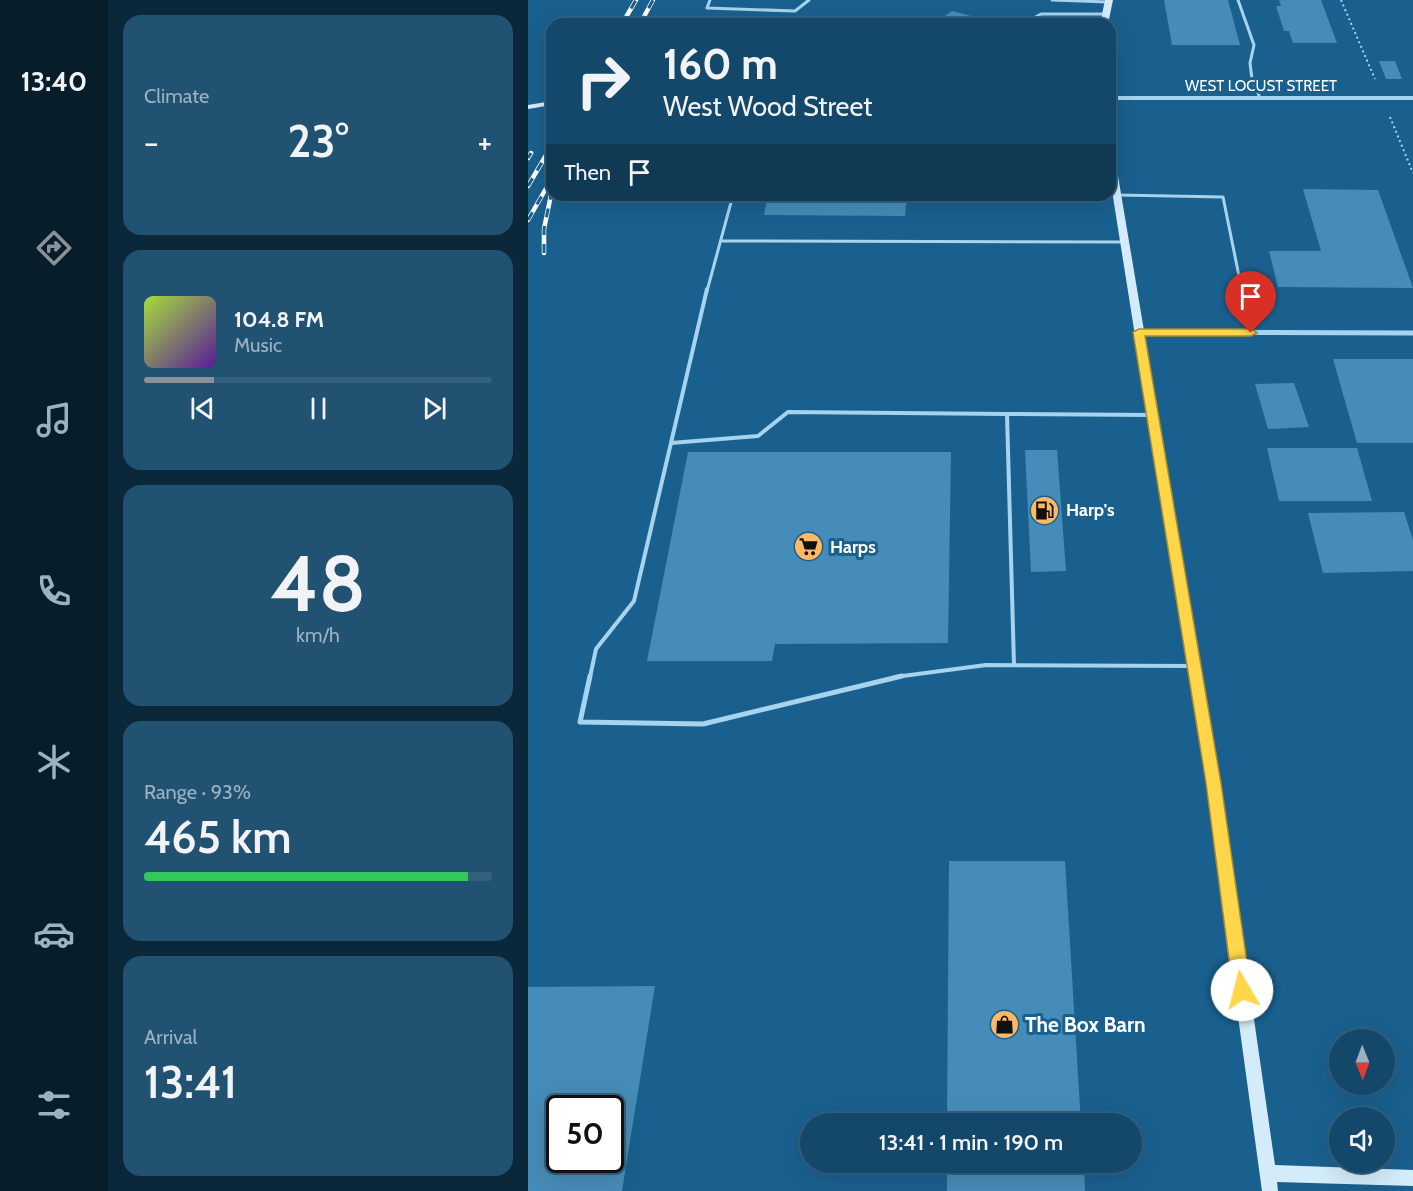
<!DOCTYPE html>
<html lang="en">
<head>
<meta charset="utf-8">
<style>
	:root { --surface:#14486a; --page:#215272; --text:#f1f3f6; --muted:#9db2c1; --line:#33607e; --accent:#8c9099 }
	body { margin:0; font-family:Cabin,sans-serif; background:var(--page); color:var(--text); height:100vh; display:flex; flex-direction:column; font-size:22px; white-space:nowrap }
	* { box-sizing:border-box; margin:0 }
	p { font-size:20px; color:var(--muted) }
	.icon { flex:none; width:33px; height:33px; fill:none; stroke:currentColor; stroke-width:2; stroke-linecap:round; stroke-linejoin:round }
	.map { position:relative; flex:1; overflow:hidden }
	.drawer { display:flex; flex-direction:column; gap:15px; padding:15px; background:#0b283a; width:420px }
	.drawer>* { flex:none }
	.hud { position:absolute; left:18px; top:18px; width:570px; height:183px; border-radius:18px; box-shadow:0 6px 24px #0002,0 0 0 2px var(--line); background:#14486a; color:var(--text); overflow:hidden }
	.needle { width:39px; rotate:179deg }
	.fabs { position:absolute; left:801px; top:1029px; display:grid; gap:12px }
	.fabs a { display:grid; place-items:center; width:66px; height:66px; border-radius:50%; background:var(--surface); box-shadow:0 6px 24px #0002,0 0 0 2px var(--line); font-size:30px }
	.speed { position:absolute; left:18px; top:1095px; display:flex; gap:12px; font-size:30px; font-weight:700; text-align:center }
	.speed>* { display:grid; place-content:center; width:78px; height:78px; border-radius:50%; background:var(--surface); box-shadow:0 6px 24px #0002,0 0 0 2px var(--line); line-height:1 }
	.speed .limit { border:3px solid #111; border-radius:9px; background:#fff; color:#111 }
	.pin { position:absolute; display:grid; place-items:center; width:51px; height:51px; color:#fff; margin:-62px -26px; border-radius:50% 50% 50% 0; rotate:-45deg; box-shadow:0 0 6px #0007 }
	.pin .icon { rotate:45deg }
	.me { position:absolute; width:66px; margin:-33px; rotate:352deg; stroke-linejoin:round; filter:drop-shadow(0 0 4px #0008) }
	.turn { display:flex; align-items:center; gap:21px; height:126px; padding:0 18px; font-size:27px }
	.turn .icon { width:78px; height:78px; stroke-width:2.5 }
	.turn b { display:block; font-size:42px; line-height:51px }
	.then { display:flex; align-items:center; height:57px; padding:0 18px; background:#0003; gap:12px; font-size:22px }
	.big { font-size:45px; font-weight:600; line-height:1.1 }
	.drawer .card { flex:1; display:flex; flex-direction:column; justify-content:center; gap:9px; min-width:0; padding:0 21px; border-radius:18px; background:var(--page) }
	.drawer .dial { align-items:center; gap:0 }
	.dial b { font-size:78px; line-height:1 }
	.song { display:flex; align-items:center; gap:18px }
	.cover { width:72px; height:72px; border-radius:9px; background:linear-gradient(135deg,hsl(80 70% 55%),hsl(270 70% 35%)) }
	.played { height:6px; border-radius:3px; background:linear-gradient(90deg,var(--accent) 20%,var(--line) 20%) }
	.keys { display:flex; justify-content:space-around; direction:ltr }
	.heat { display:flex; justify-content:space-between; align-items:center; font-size:33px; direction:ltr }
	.charge { height:9px; border-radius:4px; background:linear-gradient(90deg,#34c759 93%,var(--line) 0) }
	.trip { position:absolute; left:272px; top:1113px; width:342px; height:60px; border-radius:30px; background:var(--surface); box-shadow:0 6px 24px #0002,0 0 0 2px var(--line); font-weight:600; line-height:60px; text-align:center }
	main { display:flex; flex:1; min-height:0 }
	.tabs { display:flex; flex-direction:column; width:108px; justify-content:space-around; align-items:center; background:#081d2a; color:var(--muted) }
	.tabs .icon { width:42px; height:42px }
	.tabs .active { color:var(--accent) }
	.tabs b { font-size:27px; color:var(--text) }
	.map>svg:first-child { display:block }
	.building { fill:#468cb8; fill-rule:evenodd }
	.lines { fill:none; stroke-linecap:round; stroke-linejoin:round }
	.path { stroke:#a6d3ee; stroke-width:2; stroke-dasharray:2 3; stroke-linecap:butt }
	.service-far2 { stroke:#a6d3ee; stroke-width:3 }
	.service-far1 { stroke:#a6d3ee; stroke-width:4 }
	.service { stroke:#a6d3ee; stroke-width:5 }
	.minor-far1 { stroke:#a6d3ee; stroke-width:4 }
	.minor { stroke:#a6d3ee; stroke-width:5 }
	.secondary { fill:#d4ebfa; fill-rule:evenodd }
	.rail-casing { stroke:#fff; stroke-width:4.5 }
	.rail { stroke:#1a608e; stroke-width:3; stroke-dasharray:9; stroke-linecap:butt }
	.route { fill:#ffd54a; stroke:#a68a30; stroke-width:1.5 }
	.labels { text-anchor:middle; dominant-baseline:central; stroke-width:6; stroke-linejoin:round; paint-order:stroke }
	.far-street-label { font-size:15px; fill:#fff; stroke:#1a608e }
	.poi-label { font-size:18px; font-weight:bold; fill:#fff; stroke:#1a608e; text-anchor:start }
	.near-poi-label { font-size:21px; font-weight:bold; fill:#fff; stroke:#1a608e; text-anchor:start }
</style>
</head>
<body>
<main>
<nav class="tabs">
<b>13:40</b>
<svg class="icon active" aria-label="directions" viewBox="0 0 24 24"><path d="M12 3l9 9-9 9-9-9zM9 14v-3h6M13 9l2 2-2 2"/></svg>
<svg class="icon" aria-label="music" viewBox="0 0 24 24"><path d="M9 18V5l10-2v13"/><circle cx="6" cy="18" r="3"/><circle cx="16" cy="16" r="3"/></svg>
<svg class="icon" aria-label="phone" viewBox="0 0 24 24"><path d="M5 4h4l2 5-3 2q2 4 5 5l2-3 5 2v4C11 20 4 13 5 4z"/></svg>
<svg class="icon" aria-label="climate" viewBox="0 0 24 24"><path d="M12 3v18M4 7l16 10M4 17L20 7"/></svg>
<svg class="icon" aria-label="car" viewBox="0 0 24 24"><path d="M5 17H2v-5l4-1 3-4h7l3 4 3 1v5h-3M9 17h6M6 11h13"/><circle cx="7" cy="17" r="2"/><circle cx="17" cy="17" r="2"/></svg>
<svg class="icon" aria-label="filters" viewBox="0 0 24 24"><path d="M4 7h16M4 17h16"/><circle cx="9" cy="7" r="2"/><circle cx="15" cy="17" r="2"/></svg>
</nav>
<section class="drawer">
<div class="card"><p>Climate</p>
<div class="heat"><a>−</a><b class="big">23°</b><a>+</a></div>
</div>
<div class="card">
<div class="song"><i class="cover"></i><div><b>104.8 FM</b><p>Music</p></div></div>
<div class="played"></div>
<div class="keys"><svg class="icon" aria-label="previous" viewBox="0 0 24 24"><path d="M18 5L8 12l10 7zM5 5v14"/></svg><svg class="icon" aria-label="pause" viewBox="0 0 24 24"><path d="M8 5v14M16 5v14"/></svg><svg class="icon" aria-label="next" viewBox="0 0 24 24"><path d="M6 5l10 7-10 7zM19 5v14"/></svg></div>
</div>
<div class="card dial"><b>48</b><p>km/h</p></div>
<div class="card"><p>Range · 93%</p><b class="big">465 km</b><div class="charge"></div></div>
<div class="card"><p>Arrival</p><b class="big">13:41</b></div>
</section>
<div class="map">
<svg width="885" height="1191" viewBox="0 0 885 1191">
	<rect width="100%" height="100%" fill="#1a608e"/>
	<!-- building -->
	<g class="building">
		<polygon points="636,0 700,0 712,45 644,45"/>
		<polygon points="751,0 793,0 809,43 765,43 761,31 756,31 748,6 753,6"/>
		<polygon points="424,11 462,21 459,24 405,24"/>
		<polygon points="314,20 376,21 376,24 313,24"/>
		<polygon points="851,61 867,61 874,79 858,79"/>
		<polygon points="775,189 850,190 885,288 750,287 741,251 793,251"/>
		<polygon points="240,195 379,195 377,216 236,215"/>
		<polygon points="805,359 885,359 885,443 829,443"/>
		<polygon points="766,383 781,427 740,429 727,384"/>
		<polygon points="739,448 829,448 844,501 751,501"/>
		<polygon points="497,450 529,450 538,571 503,572"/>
		<polygon points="160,452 423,452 420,643 247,644 244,661 119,661"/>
		<polygon points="876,512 885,540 885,571 795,573 780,513"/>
		<polygon points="421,861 537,861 553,1124 419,1124"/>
		<path d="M127 986 94 1191H0V987ZM32 1108H82V1160H32Z"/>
		<polygon points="419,1162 556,1162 557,1191 419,1191"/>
	</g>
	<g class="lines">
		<!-- path -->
		<g class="path">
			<polyline points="813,0 847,79"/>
			<polyline points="862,117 885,173"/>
		</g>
		<!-- service-far2 -->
		<g class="service-far2">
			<polyline points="182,0 179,8 267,11 281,0"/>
			<polyline points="524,0 580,2"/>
			<polyline points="710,0 726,45 722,63 724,79 732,98"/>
			<polyline points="495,24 513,14 578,14"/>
			<polyline points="589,195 695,197 714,291"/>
			<polyline points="194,241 596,242"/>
			<polyline points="179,291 205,195"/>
		</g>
		<!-- service-far1 -->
		<g class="service-far1">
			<polyline points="714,289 723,333"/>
			<polyline points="143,443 230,436 260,412 479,414"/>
			<polyline points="486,665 479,414 624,415"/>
			<polyline points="62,677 68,649 106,601 179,289"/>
			<polyline points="367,677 458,665 664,666"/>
		</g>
		<!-- service -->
		<polyline class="service" points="62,676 52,722 175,724 374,676"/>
		<!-- minor-far1 -->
		<polyline class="minor-far1" points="582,98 885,98"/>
		<!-- minor -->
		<polyline class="minor" points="611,332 885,333"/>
		<!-- secondary -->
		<g class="secondary">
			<polygon points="577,0 585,0 580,24 572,24"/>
			<polygon points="24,101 24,105 0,109 0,105"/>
			<polygon points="582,149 586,152 692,783 747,1165 885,1170 885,1186 749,1182 750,1191 734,1191 678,783 582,178"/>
		</g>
		<defs>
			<g id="rail">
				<polyline points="94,24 108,0"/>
				<polyline points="112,24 125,0"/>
				<polyline points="0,158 3,153"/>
				<polyline points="0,186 24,145"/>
				<polyline points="0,220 24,178"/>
				<polyline points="16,253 16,229 24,190"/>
			</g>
		</defs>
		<!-- rail casing -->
		<use href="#rail" class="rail-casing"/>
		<!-- rail -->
		<use href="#rail" class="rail"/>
	</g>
	<!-- route -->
	<polygon class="route" points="611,329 723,329 729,333 723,336 617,336 693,783 723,990 720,996 714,998 708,996 705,990 678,783 605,332"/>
	<!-- icons -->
	<defs>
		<symbol id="fuel-disc" viewBox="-11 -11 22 22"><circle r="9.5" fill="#ffb864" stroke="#1a608e"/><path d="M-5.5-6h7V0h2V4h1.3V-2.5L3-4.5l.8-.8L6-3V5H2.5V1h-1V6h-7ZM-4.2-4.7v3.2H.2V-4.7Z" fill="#111"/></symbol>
		<symbol id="supermarket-disc" viewBox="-11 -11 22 22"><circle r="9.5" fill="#ffb864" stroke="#1a608e"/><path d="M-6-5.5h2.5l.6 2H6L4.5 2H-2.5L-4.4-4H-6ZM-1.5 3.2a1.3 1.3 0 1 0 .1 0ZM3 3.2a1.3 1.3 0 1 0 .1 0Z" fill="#111"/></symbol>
		<symbol id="shop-disc" viewBox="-11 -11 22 22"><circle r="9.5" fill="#ffb864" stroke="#1a608e"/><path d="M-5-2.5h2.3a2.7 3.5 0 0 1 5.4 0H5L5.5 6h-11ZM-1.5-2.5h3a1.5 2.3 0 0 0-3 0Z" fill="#111"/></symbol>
	</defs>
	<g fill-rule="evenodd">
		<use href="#fuel-disc" x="500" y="494" width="33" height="33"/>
		<use href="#supermarket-disc" x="264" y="530" width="33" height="33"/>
		<use href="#shop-disc" x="460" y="1008" width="33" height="33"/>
	</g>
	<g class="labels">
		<!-- far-street labels -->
		<g class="far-street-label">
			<text x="733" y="86">WEST LOCUST STREET</text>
		</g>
		<!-- poi labels -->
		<g class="poi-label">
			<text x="538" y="510">Harp's</text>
			<text x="302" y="547">Harps</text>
		</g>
		<!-- near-poi labels -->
		<g class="near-poi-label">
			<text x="497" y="1024">The Box Barn</text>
		</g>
	</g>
</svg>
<div class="fabs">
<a><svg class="needle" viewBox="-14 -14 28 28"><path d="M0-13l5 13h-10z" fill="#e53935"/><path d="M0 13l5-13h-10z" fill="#9db2c1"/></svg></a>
<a><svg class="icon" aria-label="sound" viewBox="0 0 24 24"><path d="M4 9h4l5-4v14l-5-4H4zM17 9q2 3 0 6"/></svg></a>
</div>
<div class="speed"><div class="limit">50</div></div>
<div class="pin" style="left:723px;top:333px;background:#d93025"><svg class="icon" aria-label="arrive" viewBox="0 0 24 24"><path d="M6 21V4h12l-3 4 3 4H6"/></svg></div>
<svg class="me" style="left:714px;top:990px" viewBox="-20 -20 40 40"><circle r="19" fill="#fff"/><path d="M0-13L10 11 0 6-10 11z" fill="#ffd54a"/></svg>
<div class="trip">13:41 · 1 min · 190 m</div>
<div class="hud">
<div class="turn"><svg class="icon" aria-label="right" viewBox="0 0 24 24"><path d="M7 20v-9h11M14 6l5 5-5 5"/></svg><div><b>160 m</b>West Wood Street</div></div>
<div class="then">Then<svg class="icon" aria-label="arrive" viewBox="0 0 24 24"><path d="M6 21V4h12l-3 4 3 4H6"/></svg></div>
</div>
</div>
</main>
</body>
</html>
